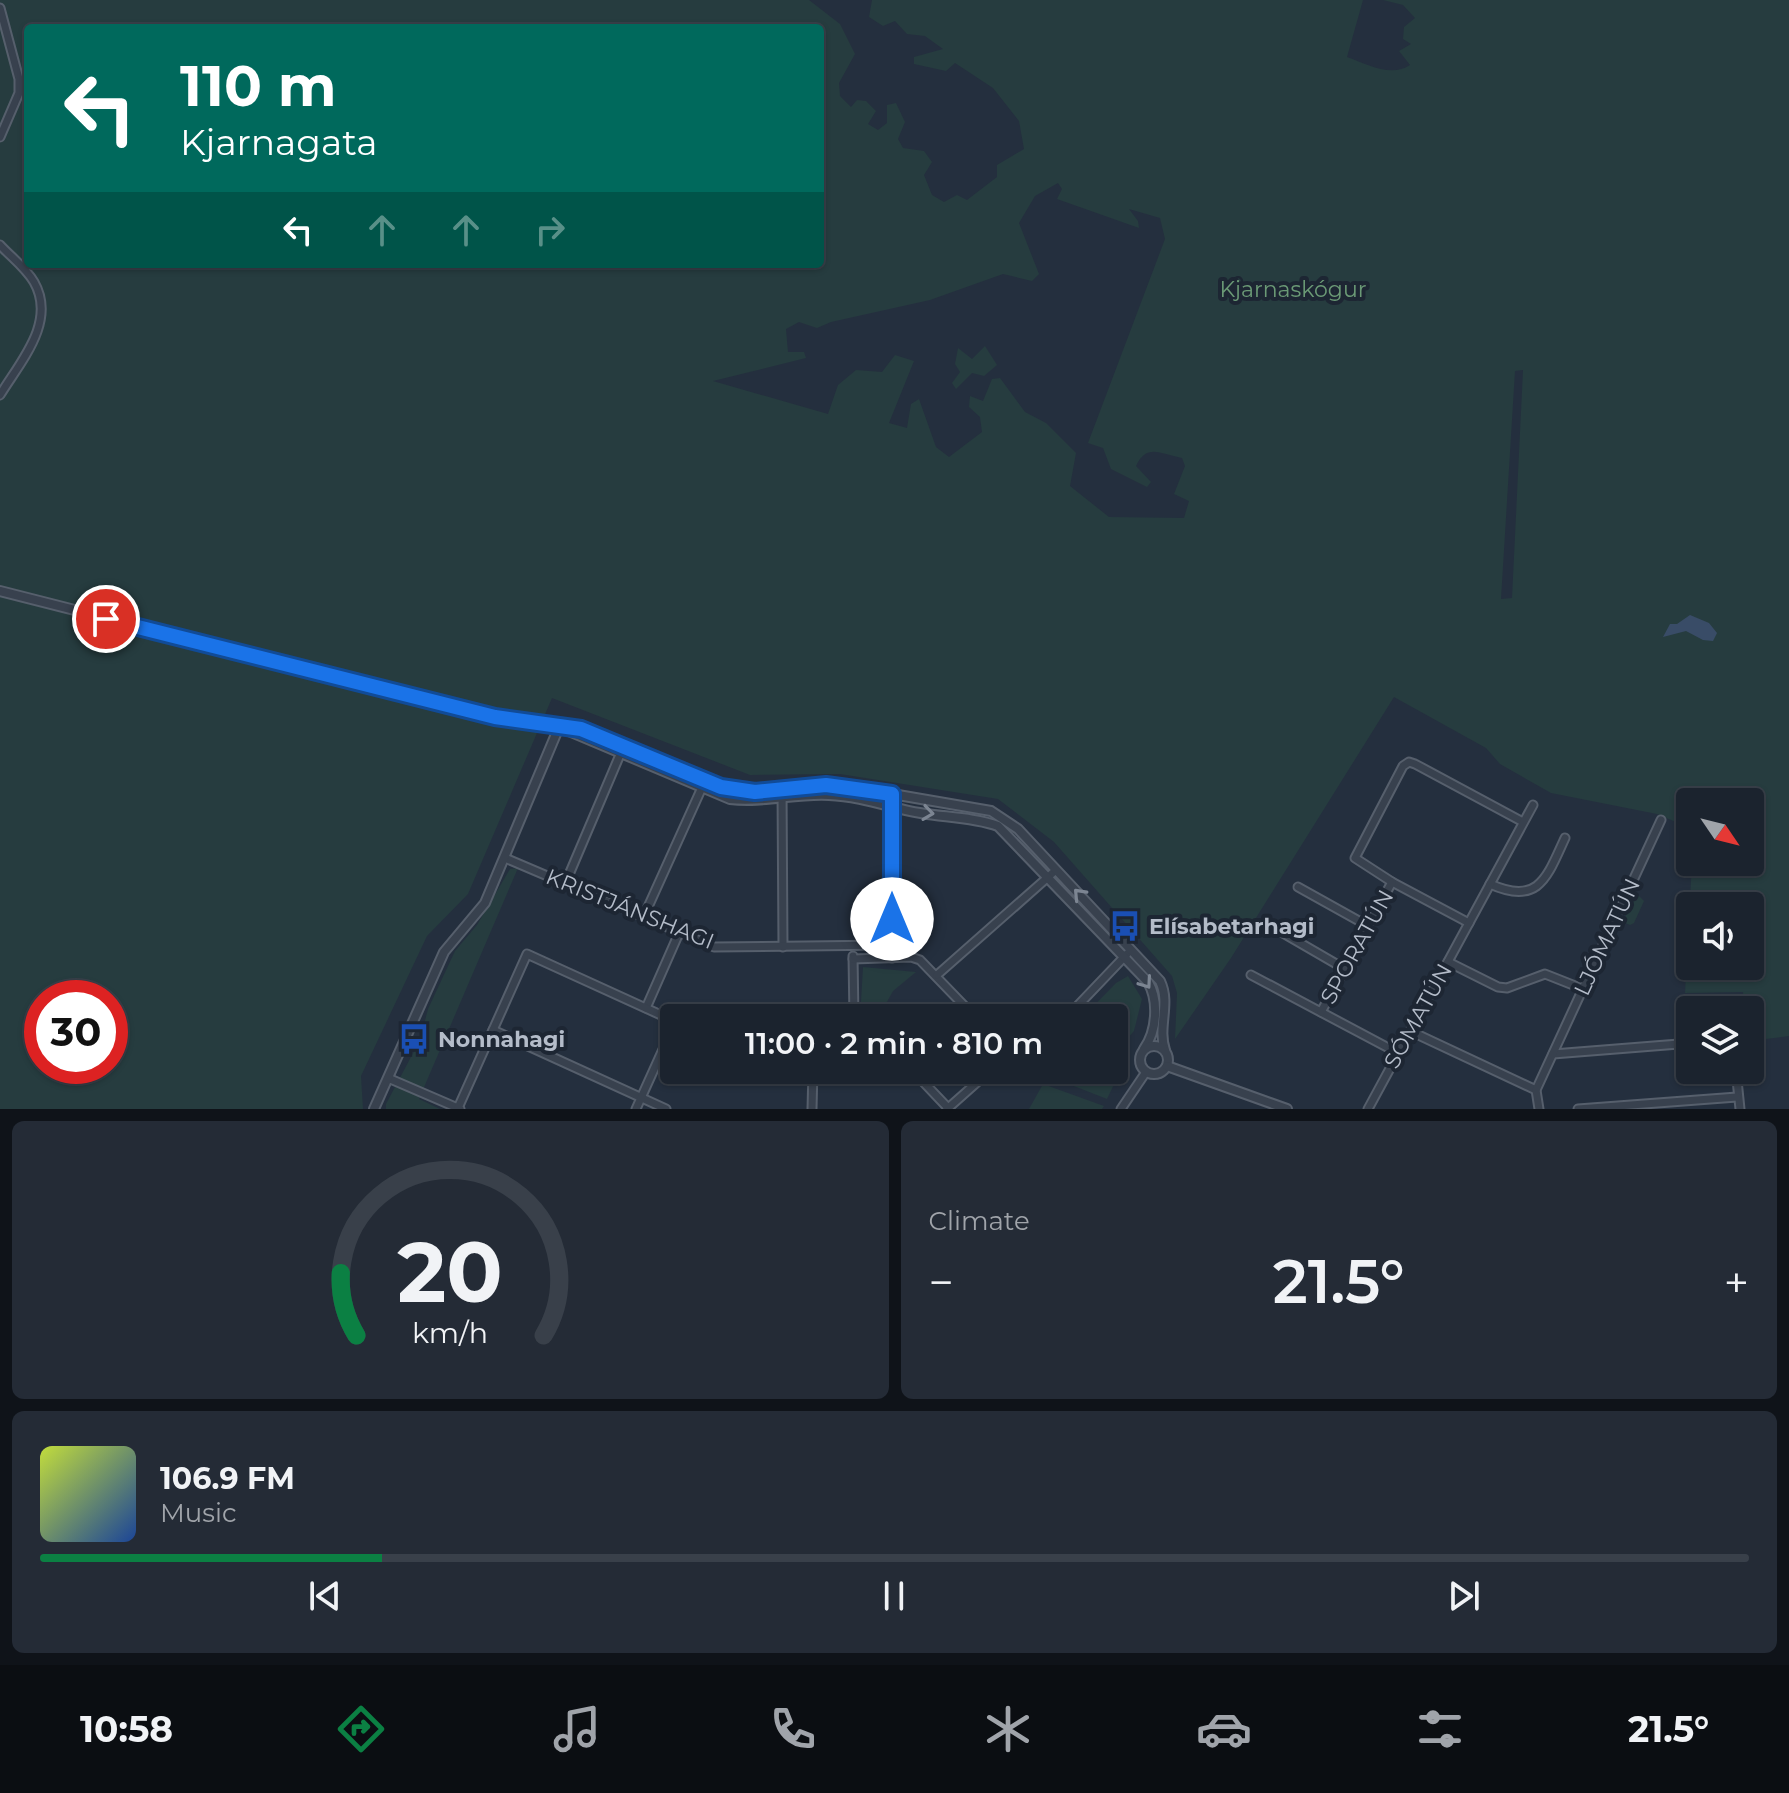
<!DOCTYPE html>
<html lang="en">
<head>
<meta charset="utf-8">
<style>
	:root { --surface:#1b232e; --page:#242b36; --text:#f1f3f6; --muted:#a0a4aa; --line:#39404a; --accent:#0b8043 }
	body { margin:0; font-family:Montserrat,sans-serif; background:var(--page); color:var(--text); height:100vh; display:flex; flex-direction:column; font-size:30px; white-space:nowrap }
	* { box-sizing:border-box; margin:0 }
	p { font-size:26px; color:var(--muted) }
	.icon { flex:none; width:44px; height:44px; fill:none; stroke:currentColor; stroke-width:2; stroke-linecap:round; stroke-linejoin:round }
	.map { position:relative; height:1109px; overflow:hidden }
	.sheet { display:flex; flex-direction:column; gap:12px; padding:12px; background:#0f1319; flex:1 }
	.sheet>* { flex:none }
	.guide { position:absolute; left:24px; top:24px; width:800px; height:244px; border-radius:8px; box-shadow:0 2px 6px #0004,0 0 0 2px var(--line); background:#00695c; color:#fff; overflow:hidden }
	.needle { width:52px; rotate:125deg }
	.fabs { position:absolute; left:1676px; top:788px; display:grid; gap:16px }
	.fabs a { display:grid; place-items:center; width:88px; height:88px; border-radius:8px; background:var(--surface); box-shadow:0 2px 6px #0004,0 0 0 2px var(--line); font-size:40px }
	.speed { position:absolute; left:24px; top:980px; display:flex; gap:16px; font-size:40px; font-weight:700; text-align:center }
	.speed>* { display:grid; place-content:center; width:104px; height:104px; border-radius:50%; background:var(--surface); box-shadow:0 2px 6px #0004,0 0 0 2px var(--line); line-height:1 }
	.speed .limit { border:12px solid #d22; background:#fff; color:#111 }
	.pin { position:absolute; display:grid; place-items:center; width:68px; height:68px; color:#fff; margin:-34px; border:4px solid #fff; border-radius:50%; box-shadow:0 2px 8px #0007 }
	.me { position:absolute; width:88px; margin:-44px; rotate:0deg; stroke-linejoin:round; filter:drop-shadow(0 0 6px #0008) }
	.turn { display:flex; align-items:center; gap:28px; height:168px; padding:0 24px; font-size:36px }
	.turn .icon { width:104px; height:104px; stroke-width:2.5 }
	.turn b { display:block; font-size:56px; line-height:68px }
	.lanes { display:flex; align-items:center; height:76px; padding:0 24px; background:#0003; justify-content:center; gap:40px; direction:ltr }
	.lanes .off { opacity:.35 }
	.big { font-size:60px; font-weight:600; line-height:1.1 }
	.sheet .tile { flex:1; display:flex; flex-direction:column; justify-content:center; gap:12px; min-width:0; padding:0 28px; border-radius:12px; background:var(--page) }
	.sheet .dial { align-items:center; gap:0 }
	.dial svg { height:208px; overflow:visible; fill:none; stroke:var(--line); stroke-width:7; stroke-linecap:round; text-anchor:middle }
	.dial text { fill:var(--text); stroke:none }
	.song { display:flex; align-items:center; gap:24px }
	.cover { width:96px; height:96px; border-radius:12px; background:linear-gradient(135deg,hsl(70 70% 55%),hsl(220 70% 35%)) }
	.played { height:8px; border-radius:4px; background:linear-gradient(90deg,var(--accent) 20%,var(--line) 20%) }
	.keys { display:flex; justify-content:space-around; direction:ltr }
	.heat { display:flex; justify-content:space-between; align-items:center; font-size:44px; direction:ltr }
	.sheet .tiles { flex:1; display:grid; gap:12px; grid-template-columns:1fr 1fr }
	.tile:last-child { grid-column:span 2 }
	.trip { position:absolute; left:660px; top:1004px; width:468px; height:80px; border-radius:8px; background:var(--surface); box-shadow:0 2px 6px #0004,0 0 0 2px var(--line); font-weight:600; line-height:80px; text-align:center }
	.dock { display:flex; height:128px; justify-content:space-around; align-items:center; background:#0b0e12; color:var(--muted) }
	.dock .icon { width:56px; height:56px }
	.dock .on { color:var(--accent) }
	.dock b { font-size:36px; color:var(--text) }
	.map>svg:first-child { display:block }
	.green { fill:#263c3f; fill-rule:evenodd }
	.water { fill:#394c67 }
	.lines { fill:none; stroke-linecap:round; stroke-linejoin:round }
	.minor-casing { stroke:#565f6c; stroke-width:11 }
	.tertiary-casing { stroke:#565f6c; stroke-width:12 }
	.minor { stroke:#38414e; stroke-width:7 }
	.tertiary { stroke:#38414e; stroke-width:8 }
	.oneway { stroke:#7c8592 }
	.route-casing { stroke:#114b97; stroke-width:20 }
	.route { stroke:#1a73e8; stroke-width:14 }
	.labels { text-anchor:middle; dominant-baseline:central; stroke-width:8; stroke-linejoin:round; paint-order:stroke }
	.park-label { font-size:22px; fill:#6b9a76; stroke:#1d2633 }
	.street-label { font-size:22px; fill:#b4bcc9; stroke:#1d2633 }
	.poi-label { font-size:22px; font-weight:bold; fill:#b4bcc9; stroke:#1d2633; text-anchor:start }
</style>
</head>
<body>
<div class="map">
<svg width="1789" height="1109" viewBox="0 0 1789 1109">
	<rect width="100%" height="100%" fill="#242f3e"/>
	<!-- green -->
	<g class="green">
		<path d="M0 0H809L840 24 855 54 839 83 840 96 851 107 857 100 866 101 876 111 868 124 878 130 887 123V105L896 103 905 122 898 139 903 148 924 151 932 162 924 175 932 195 944 202 957 195 967 200 997 177V165L1024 149 1019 121 993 88 955 63 946 71 914 64V57L943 49 925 36 907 34 895 21 883 26 869 17 872 0H1363L1347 57C1367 64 1391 78 1410 65L1399 51 1411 44 1403 39 1404 27 1415 18 1403 5 1383 0H1789V1036L1750 1041V1010H1744L1743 992 1685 993 1692 862H1750V802H1690V828L1657 814 1551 793 1500 764 1486 748 1394 697 1231 958 1175 1039 1177 993 1172 976 1054 842 998 799 840 774 750 775 552 698 468 894 427 936 361 1076 363 1109H0ZM28 28H820V264H28ZM1058 183 1062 189 1057 199 1139 228 1138 221 1129 209 1160 218 1165 239 1088 443 1103 448 1111 469 1147 487 1151 482 1136 466C1147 443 1160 454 1182 458L1185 466 1174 494 1189 501 1184 518 1109 517 1070 486 1076 453 1046 423 1025 412 1000 378 992 379 983 401 970 396 969 407 980 417 982 432 949 457 936 447 919 399 911 404 907 428 889 423 914 361 895 355 882 372 856 370 838 385 828 414 713 381 806 358 804 352H788L786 329 799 322 817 328 831 322 930 300 1003 274 1032 281 1039 274 1019 223 1035 196ZM1523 370 1512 598 1501 599 1515 371ZM1690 906H1750V966H1690ZM42 998H110V1066H42Z"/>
		<polygon points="985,346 997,365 984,376 972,373 956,389 952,383 960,372 955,364 958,348 972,359"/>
		<polygon points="518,868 419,1099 440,1109 386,1109 386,1104 420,1040 428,1009 455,951 477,925 510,869"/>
		<polygon points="1636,893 1644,901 1634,923 1630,925 1623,922"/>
		<polygon points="863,967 916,972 893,991 878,1018 860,1018"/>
		<polygon points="1128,976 1142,999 1134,1031 1127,1039 1116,1080 1107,1099 1038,1072 1037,1070 1114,1070 1114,1018 1082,1018 1116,983"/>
		<polygon points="1043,1084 1104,1106 1102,1109 1029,1109"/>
	</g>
	<!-- water -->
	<polygon class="water" points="1690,615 1709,623 1717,633 1713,641 1703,640 1686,631 1663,637 1670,624 1677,624"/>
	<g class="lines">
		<defs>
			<g id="minor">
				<polyline points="0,8 19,79 19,93 0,137"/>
				<path d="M0 245C11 257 25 267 34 282 57 322 20 362 0 395"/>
				<polyline points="782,789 783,947"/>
				<polyline points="892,794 892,958"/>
				<polyline points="505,858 714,947 892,945"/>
				<polyline points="565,884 622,750"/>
				<path d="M1490 884C1539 906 1547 877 1565 838"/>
				<polyline points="1298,887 1368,926"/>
				<polyline points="643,918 704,783"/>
				<polyline points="1469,923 1392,882 1355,858 1403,766 1409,762 1415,764 1523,822"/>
				<polyline points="1276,929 1345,969"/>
				<polyline points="853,956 854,1018"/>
				<polyline points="853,959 911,957 920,960 976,1018"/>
				<polyline points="1448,962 1498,987 1507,988 1545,974 1583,989"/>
				<polyline points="937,975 1056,870"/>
				<polyline points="1251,975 1398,1053"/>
				<polyline points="646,1008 679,933"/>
				<polyline points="1321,1012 1392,882"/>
				<polyline points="1066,1018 1127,954"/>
				<polyline points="493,1030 666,1109"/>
				<polyline points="1410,1031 1536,1090"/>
				<polyline points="1553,1054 1679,1044"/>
				<polyline points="912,1070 948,1108"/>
				<polyline points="1736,1070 1740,1109"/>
				<polyline points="388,1078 460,1109"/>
				<polyline points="458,1108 527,954 674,1021"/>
				<polyline points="636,1109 674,1025"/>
				<polyline points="812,1109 813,1070"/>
				<polyline points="947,1109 991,1070"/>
				<polyline points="1121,1109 1146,1072"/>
				<polyline points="1368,1109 1533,805"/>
				<polyline points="1539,1109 1536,1090 1661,820"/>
				<polyline points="1578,1109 1737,1097"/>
			</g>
			<g id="tertiary">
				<path d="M0 591 495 717 581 729 721 787 755 792 811 785H840L991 811 1018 829 1160 981C1171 1004 1157 1027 1165 1050"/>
				<path d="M564 729 730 799C763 803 796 793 829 795 854 796 877 803 901 809 933 818 967 815 998 826L1148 982C1159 1001 1157 1031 1144 1049"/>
				<circle cx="1154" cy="1060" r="14"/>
				<polyline points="1167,1066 1287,1109"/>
				<polyline points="374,1109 444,952 485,903 559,727"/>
			</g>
		</defs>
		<!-- minor casing -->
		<use href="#minor" class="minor-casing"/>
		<!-- tertiary casing -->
		<use href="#tertiary" class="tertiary-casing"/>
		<!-- minor -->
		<use href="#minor" class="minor"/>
		<!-- tertiary -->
		<use href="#tertiary" class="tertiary"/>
	</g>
	<!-- one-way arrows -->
	<defs><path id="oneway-chevron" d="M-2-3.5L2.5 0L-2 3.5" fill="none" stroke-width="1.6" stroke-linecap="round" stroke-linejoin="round" transform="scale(2)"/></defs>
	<g class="oneway">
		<use href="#oneway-chevron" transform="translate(928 813) rotate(8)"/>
		<use href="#oneway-chevron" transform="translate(1079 894) rotate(-133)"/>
		<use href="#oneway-chevron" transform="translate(1146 983) rotate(55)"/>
	</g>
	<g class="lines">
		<defs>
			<polyline id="route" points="106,619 495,717 581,729 721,787 755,792 826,785 892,794 892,919"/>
		</defs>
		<!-- route casing -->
		<use href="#route" class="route-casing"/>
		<!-- route -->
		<use href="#route" class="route"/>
	</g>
	<!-- icons -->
	<defs>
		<symbol id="bus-bare" viewBox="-9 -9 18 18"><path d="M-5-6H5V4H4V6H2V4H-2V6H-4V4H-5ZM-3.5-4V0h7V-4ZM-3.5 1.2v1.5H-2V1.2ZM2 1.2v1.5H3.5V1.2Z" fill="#1a4fb4" stroke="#1d2633" stroke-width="2.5" paint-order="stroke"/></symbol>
	</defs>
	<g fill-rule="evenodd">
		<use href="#bus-bare" x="1103" y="904" width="44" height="44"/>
		<use href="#bus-bare" x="392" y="1017" width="44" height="44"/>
	</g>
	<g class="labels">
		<!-- park labels -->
		<g class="park-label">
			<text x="1293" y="289">Kjarnaskógur</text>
		</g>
		<!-- street labels -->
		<g class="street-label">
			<text transform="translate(630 909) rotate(22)">KRISTJÁNSHAGI</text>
			<text transform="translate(1607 937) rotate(-65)">LJÓMATÚN</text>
			<text transform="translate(1357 947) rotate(-61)">SPORATÚN</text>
			<text transform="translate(1418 1016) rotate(-61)">SÓMATÚN</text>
		</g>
		<!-- poi labels -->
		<g class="poi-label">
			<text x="1149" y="926">Elísabetarhagi</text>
			<text x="438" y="1039">Nonnahagi</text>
		</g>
	</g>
</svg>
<div class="fabs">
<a><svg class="needle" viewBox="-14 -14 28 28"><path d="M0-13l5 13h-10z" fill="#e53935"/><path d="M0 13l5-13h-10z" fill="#a0a4aa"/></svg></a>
<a><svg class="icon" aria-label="sound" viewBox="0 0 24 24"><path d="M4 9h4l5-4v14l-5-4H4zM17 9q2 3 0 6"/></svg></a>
<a><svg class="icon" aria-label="layers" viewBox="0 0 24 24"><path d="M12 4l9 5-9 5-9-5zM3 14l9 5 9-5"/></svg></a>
</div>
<div class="speed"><div class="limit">30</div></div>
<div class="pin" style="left:106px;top:619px;background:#d93025"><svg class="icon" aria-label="arrive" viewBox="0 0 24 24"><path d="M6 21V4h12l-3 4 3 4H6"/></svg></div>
<svg class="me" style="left:892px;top:919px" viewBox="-20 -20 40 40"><circle r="19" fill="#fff"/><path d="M0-13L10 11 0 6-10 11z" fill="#1a73e8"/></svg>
<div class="trip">11:00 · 2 min · 810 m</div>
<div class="guide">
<div class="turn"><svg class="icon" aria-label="left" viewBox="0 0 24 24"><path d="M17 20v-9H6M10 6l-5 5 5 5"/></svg><div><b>110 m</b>Kjarnagata</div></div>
<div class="lanes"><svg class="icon" aria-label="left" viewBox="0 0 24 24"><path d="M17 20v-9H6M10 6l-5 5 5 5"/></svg><svg class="icon off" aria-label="ahead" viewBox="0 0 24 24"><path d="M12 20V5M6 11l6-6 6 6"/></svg><svg class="icon off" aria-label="ahead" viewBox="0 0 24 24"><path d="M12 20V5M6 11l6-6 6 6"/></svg><svg class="icon off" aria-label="right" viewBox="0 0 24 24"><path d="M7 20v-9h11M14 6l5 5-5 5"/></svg></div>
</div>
</div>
<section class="sheet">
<div class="tiles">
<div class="tile dial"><svg viewBox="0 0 100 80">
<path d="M14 69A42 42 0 1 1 86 69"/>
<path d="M14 69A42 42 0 0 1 8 45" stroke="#0b8043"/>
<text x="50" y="56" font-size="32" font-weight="700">20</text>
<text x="50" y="72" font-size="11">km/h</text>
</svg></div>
<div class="tile"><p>Climate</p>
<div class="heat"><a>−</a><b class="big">21.5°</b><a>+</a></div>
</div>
<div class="tile">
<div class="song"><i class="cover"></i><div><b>106.9 FM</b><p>Music</p></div></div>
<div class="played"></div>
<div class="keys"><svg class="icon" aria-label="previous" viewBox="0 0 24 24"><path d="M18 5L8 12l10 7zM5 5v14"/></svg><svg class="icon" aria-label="pause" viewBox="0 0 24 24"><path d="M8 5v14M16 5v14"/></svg><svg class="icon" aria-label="next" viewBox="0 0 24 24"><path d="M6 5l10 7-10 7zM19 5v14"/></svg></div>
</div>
</div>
</section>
<nav class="dock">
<b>10:58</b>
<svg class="icon on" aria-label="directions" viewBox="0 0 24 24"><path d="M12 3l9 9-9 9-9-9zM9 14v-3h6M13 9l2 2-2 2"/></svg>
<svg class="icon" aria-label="music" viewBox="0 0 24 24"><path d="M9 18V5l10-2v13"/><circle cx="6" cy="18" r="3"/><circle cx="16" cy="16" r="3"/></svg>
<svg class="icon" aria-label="phone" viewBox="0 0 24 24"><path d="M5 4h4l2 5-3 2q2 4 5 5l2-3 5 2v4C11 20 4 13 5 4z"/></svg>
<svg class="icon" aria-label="climate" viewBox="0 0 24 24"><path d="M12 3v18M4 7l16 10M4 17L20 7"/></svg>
<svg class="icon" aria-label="car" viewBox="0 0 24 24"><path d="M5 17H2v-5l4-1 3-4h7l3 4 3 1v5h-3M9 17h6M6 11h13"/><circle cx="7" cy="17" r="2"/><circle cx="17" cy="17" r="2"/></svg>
<svg class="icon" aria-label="filters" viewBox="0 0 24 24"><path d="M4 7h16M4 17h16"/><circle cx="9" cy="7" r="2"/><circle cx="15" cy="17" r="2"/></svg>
<b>21.5°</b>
</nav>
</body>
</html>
